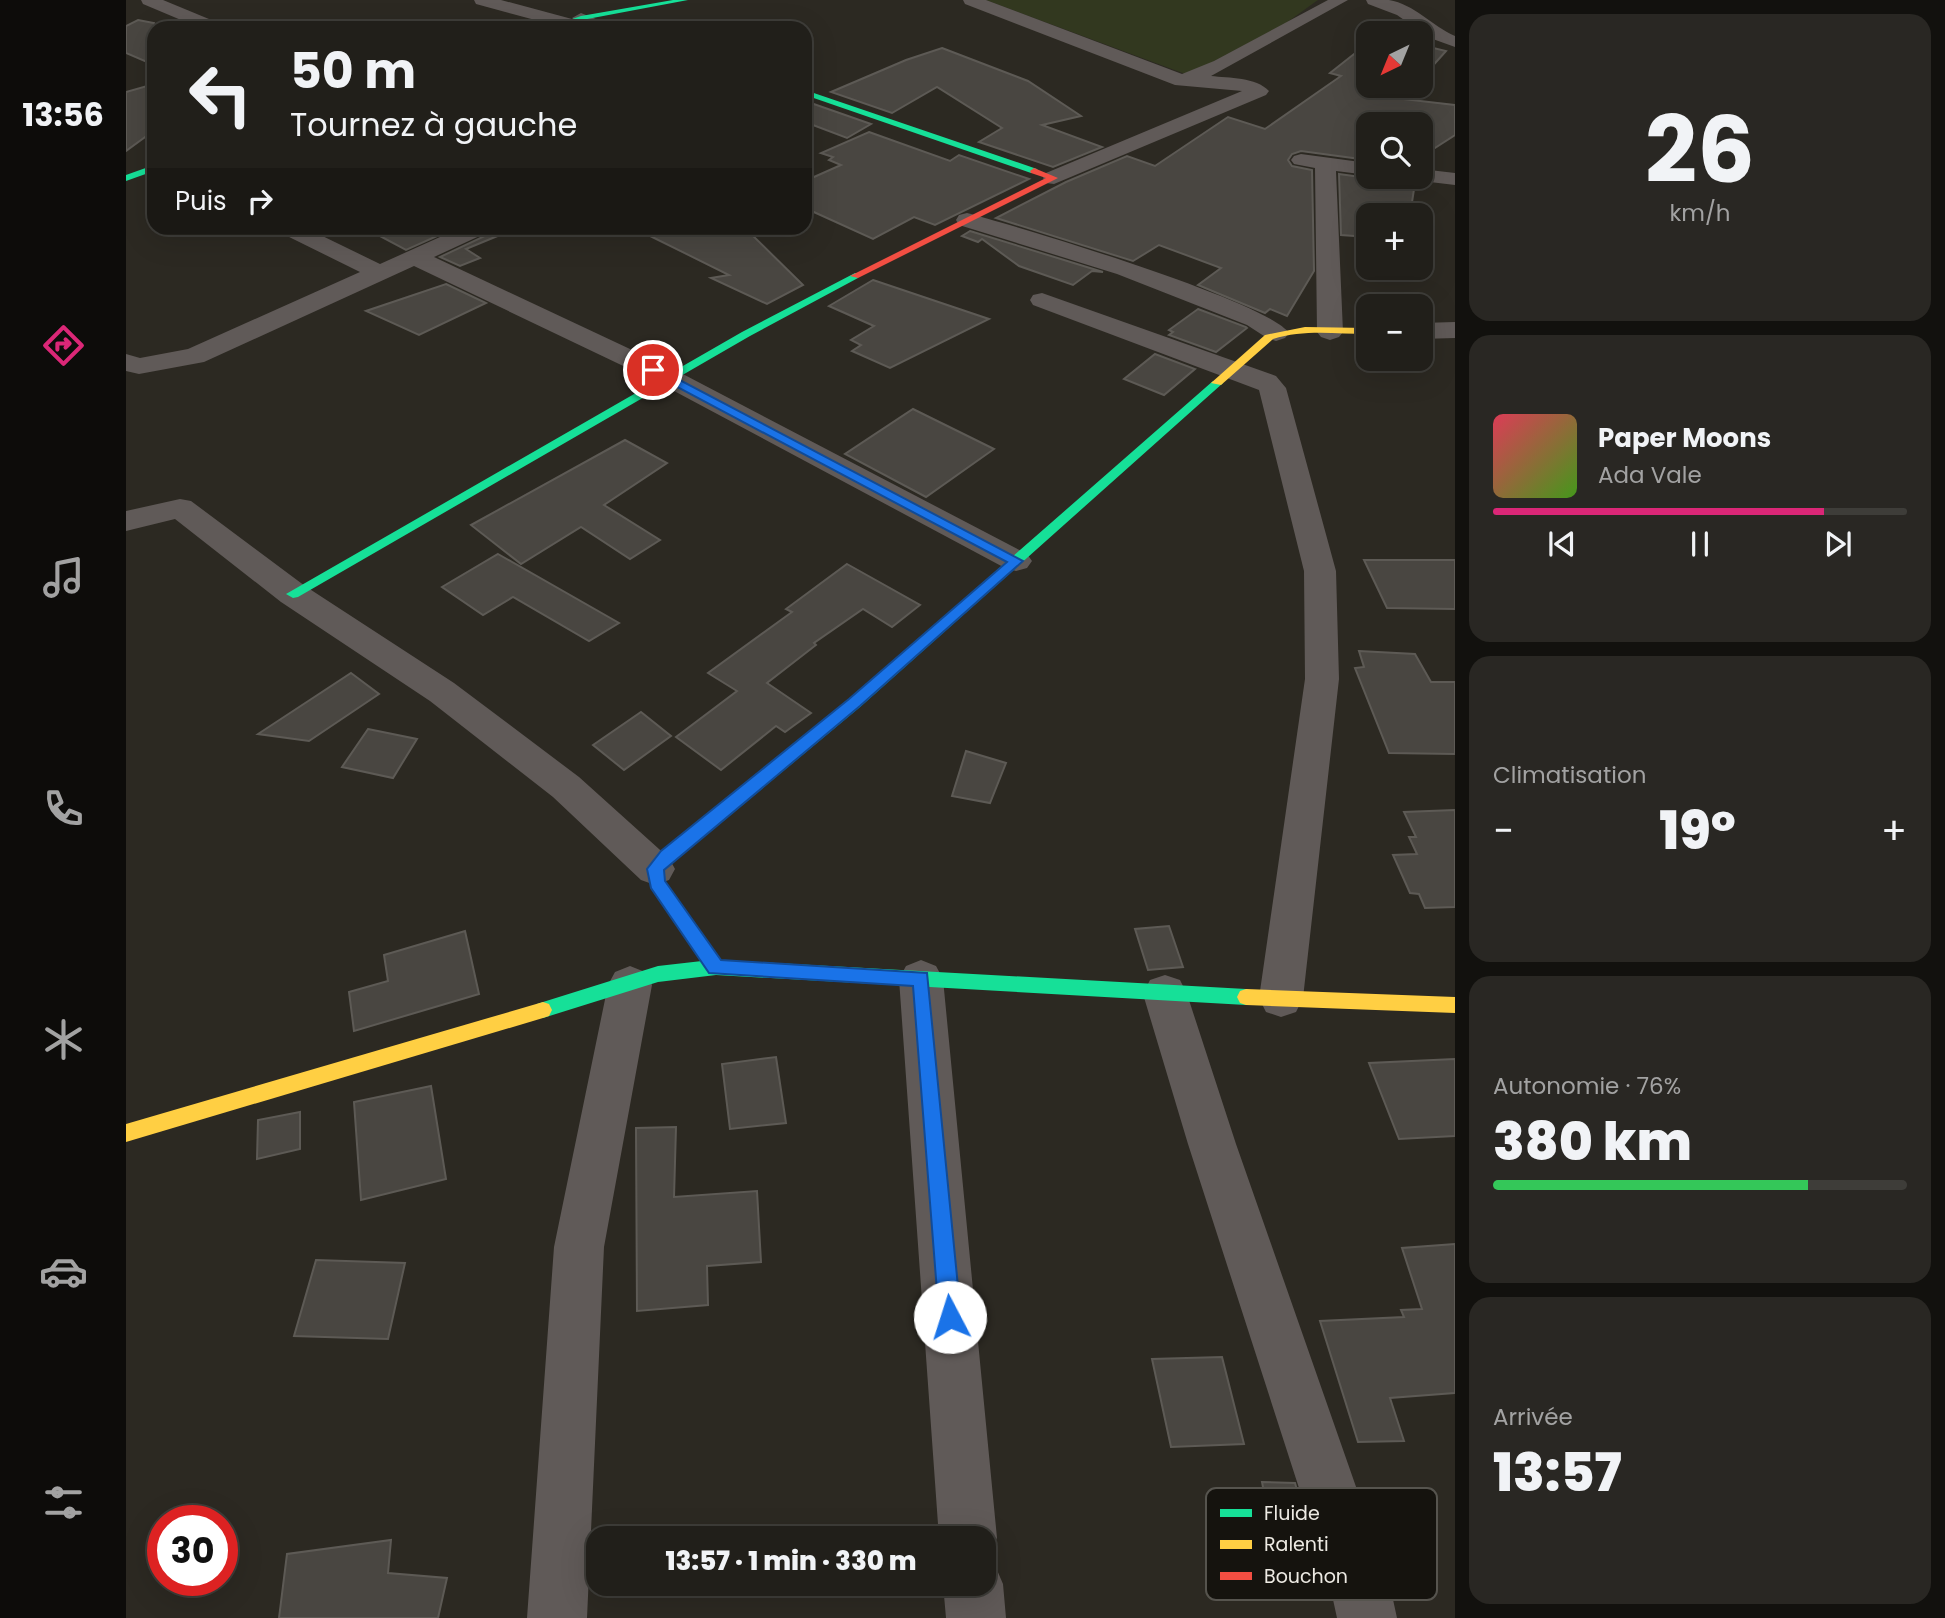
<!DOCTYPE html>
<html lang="fr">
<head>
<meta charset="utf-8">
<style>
	:root { --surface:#211f1a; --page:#292723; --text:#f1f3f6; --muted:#a2a2a2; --line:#3e3d39; --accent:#db2777 }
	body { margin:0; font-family:Poppins,sans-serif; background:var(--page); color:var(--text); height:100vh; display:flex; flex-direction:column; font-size:26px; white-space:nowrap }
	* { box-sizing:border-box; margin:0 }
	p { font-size:23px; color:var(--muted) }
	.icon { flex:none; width:38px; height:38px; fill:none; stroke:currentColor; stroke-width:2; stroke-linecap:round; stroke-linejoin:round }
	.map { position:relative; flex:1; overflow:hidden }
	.panel { display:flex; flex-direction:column; gap:14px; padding:14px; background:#12110e; width:490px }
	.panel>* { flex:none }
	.hud { position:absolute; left:21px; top:21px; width:665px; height:214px; border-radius:21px; box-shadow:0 7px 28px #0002,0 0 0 2px var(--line); background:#211f1a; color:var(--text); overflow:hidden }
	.needle { width:46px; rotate:223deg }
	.buttons { position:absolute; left:1230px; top:21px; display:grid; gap:14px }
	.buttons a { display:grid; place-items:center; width:77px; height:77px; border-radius:14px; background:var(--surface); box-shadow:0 7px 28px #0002,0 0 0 2px var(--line); font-size:35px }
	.speed { position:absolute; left:21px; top:1505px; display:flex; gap:14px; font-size:35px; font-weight:700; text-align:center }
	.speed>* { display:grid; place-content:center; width:91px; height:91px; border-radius:50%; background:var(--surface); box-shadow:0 7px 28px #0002,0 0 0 2px var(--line); line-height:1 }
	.speed .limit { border:10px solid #d22; background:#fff; color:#111 }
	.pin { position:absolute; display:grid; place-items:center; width:60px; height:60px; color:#fff; margin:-30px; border:4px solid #fff; border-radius:50%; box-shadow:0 2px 7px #0007 }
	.me { position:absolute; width:77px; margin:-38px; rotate:355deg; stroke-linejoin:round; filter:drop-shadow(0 0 5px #0008) }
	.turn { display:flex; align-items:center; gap:24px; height:147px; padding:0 28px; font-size:32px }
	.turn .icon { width:91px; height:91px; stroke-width:2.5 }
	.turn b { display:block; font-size:49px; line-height:60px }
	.then { display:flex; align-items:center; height:66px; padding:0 28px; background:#0003; gap:14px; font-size:26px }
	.big { font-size:52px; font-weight:800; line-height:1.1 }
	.panel .widget { flex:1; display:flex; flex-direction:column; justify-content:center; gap:10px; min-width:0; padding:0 24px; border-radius:21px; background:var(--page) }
	.panel .dial { align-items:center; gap:0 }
	.dial b { font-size:91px; line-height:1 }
	.song { display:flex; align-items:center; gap:21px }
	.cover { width:84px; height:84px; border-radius:10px; background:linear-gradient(135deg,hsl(350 70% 55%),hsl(100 70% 35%)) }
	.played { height:7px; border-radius:4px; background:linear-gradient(90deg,var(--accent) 80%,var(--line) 80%) }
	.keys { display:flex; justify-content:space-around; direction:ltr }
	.heat { display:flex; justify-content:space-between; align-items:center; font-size:38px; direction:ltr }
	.charge { height:10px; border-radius:5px; background:linear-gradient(90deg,#34c759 76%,var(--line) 0) }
	.trip { position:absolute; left:460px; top:1526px; width:410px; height:70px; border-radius:21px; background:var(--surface); box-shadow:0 7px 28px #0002,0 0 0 2px var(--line); font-weight:800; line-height:70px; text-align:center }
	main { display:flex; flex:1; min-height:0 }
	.dock { display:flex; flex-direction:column; width:126px; justify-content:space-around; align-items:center; background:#0d0c0a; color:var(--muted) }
	.dock .icon { width:49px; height:49px }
	.dock .current { color:var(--accent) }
	.dock b { font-size:32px; color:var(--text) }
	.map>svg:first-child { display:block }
	.green { fill:#32381f }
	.building { fill:#494641; stroke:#5d5a55; stroke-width:2 }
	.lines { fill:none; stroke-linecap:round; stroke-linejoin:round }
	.street { fill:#605a58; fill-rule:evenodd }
	.fast { fill:#16e098; fill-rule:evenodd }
	.slow { fill:#ffcf43; fill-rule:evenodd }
	.jam { fill:#f24e42; fill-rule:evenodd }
	.route { fill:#1a73e8; stroke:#114b97; stroke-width:2 }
	.key { fill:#15130e; stroke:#56544e; stroke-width:2 }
	.key-label { font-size:19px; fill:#edeae3 }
</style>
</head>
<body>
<main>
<nav class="dock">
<b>13:56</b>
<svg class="icon current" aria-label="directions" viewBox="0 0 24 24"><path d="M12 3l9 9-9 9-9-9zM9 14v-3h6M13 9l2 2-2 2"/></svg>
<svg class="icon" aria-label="music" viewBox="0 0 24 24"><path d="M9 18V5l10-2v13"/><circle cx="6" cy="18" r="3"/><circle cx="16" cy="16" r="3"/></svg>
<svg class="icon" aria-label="phone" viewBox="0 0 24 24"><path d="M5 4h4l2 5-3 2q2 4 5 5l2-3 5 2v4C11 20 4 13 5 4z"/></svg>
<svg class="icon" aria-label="climate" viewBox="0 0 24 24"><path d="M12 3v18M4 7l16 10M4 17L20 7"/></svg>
<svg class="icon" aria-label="car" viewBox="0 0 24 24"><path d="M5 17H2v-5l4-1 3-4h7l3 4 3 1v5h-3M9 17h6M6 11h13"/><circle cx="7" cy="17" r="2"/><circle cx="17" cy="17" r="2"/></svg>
<svg class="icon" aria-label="filters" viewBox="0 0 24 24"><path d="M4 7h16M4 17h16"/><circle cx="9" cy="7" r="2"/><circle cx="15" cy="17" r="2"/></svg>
</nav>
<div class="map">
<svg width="1329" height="1618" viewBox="0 0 1329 1618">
	<rect width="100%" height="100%" fill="#2c2922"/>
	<!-- green -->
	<polygon class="green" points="860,0 1192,0 1160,23 1062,75"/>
	<!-- building -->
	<g class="building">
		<polygon points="12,20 28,23 28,65 0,53 0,26"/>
		<polygon points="1242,43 1242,86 1289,86 1277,99 1329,105 1329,135 1295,157 1295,124 1242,124 1242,160 1175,151 1166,154 1162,160 1166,166 1186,170 1188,271 1161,316 1144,309 1139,313 1072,285 1095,268 1033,245 1007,261 870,218 940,182 1001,156 1029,166 1102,117 1139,129 1215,76 1204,73"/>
		<polygon points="1295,45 1320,51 1295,79"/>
		<polygon points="816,48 902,81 955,116 916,125 976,147 927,167 853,142 876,128 811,87 766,113 705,92 780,60"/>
		<polygon points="28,84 26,132 0,151 0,92"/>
		<polygon points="682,102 745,124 721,138 679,122 679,103"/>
		<polygon points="743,132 824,161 833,155 903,179 809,225 788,217 747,239 679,208 679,181 715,165 703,160 707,157 695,153"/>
		<polygon points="1213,174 1242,178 1284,177 1289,183 1284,215 1242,215 1242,237 1215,235"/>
		<polygon points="239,228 329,228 280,250"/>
		<polygon points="366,228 391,228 340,249 354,258 334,266 314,257 361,235"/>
		<polygon points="508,228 619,228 677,285 641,304 585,278 603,275"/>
		<polygon points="844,231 977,272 966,271 947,285 893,266 856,239 852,242 836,236"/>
		<polygon points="747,280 863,319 764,368 726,351 735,345 725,340 748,326 703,306"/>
		<polygon points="320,284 360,303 293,335 240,311"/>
		<polygon points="1072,309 1120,327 1121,328 1090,352 1043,335 1047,332 1043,330"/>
		<polygon points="1029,354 1069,369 1038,395 998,379"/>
		<polygon points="787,409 868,449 800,497 719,454"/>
		<polygon points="499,440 541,463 478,505 534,540 504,559 455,527 395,564 345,525"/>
		<polygon points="372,554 493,623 463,641 387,597 357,615 316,587"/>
		<polygon points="1238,560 1329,560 1329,609 1261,608"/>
		<polygon points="721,564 794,605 766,627 737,609 688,643 690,645 641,683 685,713 659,732 650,726 595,770 550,737 611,691 582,673 666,612 660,609"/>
		<polygon points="1233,651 1289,654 1305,682 1329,682 1329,754 1263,753 1229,668 1238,667"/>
		<polygon points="225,673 253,694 183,741 132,734"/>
		<polygon points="515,712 545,736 498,770 467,745"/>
		<polygon points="242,729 291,739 267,778 216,767"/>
		<polygon points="840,751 880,763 864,803 826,796"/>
		<polygon points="1329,810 1329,907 1299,908 1293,894 1284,893 1267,855 1291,854 1283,837 1290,837 1278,812"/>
		<polygon points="1043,926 1057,967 1022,970 1009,929"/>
		<polygon points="339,931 353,994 228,1031 223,992 262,981 258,955"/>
		<polygon points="650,1057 660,1123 604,1129 596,1064"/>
		<polygon points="1329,1059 1329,1136 1273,1139 1243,1063"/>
		<polygon points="305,1086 320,1179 235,1200 228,1102"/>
		<polygon points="174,1112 174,1149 131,1159 132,1120"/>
		<polygon points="550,1127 548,1197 631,1191 635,1262 581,1266 582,1305 511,1311 510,1128"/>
		<polygon points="1329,1244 1329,1393 1264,1398 1278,1441 1232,1442 1194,1321 1278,1317 1275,1310 1296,1309 1276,1248"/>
		<polygon points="190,1260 279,1263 262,1339 168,1336"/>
		<polygon points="1096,1357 1118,1444 1045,1447 1026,1359"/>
		<polygon points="1136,1482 1169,1483 1191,1563 1151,1561"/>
		<polygon points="265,1540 262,1573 321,1578 312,1618 153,1618 161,1554"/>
	</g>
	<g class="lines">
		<!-- street -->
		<g class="street">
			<polygon points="15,0 37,0 95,24 98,28 74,28 17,4"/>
			<polygon points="348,0 375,0 446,19 449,23 439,28 350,4"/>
			<path d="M837 0H860L1056 74 1088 61 1202 0H1222L1085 76C1103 78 1130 77 1143 91L1140 95 928 184 920 183 917 178 920 173 1116 91 1049 85 839 4Z"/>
			<path d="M1240 0C1247 0 1256 0 1263 0 1288 4 1306 26 1329 36V47L1304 38 1271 15 1242 4Z"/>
			<path d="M455 13 482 24 485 28C470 28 457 29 446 18Z"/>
			<polygon points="1175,154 1242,163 1242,175 1210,171 1217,332 1213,337 1204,340 1195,337 1191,332 1189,168 1168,164 1165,160 1168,156"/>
			<polygon points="1295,169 1329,173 1329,185 1287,180 1286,177 1295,177"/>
			<path d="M841 213C891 226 1141 301 1163 333L1159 338 1150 341 1141 338 1121 325 991 274 833 225 830 220 833 215Z"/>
			<polygon points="152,228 180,228 254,264 334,228 363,228 360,233 308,257 553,372 901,554 906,561 901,568 890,571 879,568 535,384 288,266 78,362 13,374 0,371 0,354 14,358 62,349 234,272 155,233"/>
			<polygon points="916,293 1150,376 1160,388 1210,571 1213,679 1177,998 1170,1012 1155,1017 1140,1012 1133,998 1179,679 1178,571 1133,390 907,305 904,300 907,295"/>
			<polygon points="1329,322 1329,338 1295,339 1295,323"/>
			<polygon points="54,499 65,501 179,586 328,683 453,777 543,858 549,869 543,880 529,885 515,880 427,797 304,701 155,602 49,519 0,531 0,511"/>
			<polygon points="795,960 810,966 817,979 871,1538 860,1560 868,1563 877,1584 880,1618 820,1618 817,1584 858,1584 858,1538 813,1538 773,979 780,966"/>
			<polygon points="504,966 519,972 526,985 478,1247 461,1618 401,1618 428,1247 482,985 489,972"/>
			<polygon points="1039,975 1054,980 1061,994 1110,1144 1263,1581 1271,1618 1211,1618 1203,1581 1062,1144 1017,994 1024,980"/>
		</g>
		<!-- fast -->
		<g class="fast">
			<polygon points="547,0 562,0 456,20 431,28 420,28 455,16"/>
			<polygon points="679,90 911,169 912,171 905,173 679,95"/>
			<polygon points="28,165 28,171 0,181 0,175"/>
			<polygon points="729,273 732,274 732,278 624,336 172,597 167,598 160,594 616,332"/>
			<polygon points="1087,381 1097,383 734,707 537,871 539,881 595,960 1120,989 1126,991 1129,997 1126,1003 1120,1005 590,975 532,982 417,1018 411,1016 408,1010 411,1004 417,1002 532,966 576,961 525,888 521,869 535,851 724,699"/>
		</g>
		<!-- slow -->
		<g class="slow">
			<path d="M1179 327 1242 328V334C1210 334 1178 329 1147 339L1095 385 1085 383 1139 335Z"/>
			<polygon points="1120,989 1329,997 1329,1013 1120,1005 1114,1003 1111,997 1114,991"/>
			<polygon points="417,1002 423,1004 426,1010 423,1016 417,1018 0,1142 0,1124"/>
		</g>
		<!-- jam -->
		<polygon class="jam" points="908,168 932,178 732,278 724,276 920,178 905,173 904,171"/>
	</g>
	<!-- route -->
	<polygon class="route" points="523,368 531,368 897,561 734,706 538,870 539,881 595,960 801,973 835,1317 832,1325 824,1328 816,1325 813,1317 787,986 583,973 525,888 521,869 535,851 723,699 881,562 523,372"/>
	<!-- legend -->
	<rect x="1080" y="1488" width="231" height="112" rx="10" class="key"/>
	<rect x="1094" y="1509" width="32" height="8" fill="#16e098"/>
	<rect x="1094" y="1540" width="32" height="9" fill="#ffcf43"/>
	<rect x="1094" y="1572" width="32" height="8" fill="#f24e42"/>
	<g class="key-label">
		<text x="1138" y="1520">Fluide</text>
		<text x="1138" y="1551">Ralenti</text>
		<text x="1138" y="1583">Bouchon</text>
	</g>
</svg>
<div class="buttons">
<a><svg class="needle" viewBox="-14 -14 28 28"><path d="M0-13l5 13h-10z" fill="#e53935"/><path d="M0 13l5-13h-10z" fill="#a2a2a2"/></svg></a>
<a><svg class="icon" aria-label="search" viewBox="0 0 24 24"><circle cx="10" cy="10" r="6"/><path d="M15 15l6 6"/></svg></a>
<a>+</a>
<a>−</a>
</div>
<div class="speed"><div class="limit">30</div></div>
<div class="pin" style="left:527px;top:370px;background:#d93025"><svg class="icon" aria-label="arrive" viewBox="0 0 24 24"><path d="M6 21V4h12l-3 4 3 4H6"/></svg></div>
<svg class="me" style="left:824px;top:1317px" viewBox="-20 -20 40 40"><circle r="19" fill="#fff"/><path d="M0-13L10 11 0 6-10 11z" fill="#1a73e8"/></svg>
<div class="trip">13:57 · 1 min · 330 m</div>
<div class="hud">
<div class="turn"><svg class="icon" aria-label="left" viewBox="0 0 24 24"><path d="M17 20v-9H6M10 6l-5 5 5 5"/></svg><div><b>50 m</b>Tournez à gauche</div></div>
<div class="then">Puis<svg class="icon" aria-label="right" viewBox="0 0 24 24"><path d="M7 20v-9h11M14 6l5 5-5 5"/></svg></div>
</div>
</div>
<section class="panel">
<div class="widget dial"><b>26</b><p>km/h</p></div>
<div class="widget">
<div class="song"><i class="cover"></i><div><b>Paper Moons</b><p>Ada Vale</p></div></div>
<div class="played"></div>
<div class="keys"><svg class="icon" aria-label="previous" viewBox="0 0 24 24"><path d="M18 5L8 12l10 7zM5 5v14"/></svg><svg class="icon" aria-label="pause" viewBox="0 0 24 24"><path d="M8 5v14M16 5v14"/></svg><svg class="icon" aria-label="next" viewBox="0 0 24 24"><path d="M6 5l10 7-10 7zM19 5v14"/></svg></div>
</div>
<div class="widget"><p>Climatisation</p>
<div class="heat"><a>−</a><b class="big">19°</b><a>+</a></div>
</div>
<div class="widget"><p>Autonomie · 76%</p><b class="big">380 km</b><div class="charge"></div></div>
<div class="widget"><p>Arrivée</p><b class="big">13:57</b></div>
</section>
</main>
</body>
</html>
